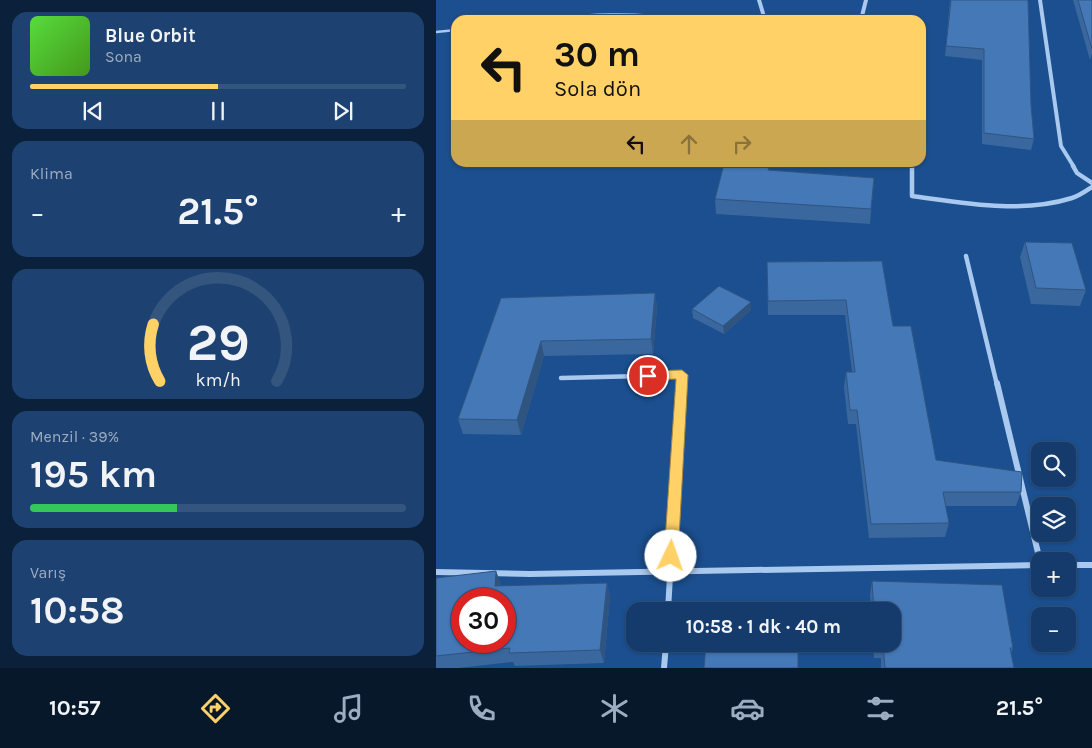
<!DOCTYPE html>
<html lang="tr">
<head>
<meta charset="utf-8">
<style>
	:root { --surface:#143b6b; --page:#1d4271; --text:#f1f3f6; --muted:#9dadc1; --line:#33557e; --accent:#ffd166 }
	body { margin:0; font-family:Karla,sans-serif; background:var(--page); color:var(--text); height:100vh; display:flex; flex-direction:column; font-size:19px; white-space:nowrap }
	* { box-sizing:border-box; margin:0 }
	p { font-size:16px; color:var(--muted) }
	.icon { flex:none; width:28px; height:28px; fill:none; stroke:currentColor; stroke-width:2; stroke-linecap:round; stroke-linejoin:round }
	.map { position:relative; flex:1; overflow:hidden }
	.panel { display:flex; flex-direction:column; gap:12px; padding:12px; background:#0b203b; width:436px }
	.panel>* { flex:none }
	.hud { position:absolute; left:15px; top:15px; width:475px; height:152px; border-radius:15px; box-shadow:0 1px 4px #0004,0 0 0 1px var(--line); background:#ffd166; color:#111; overflow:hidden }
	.controls { position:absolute; left:595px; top:442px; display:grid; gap:10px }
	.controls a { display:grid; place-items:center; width:45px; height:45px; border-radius:10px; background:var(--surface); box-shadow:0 1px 4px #0004,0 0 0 1px var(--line); font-size:25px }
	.speed { position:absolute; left:15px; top:588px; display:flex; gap:10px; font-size:25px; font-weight:700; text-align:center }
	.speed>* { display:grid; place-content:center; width:65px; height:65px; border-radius:50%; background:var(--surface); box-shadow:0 1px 4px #0004,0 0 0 1px var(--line); line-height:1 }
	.speed .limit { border:8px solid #d22; background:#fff; color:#111 }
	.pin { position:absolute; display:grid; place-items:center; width:42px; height:42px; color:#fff; margin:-21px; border:2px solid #fff; border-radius:50%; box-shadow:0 1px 5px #0007 }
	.me { position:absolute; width:55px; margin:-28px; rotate:3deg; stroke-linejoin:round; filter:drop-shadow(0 0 4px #0008) }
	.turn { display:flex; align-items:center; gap:18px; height:105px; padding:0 20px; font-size:22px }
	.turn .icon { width:65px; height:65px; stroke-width:2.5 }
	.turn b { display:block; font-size:35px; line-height:42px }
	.lanes { display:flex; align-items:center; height:48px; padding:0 20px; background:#0003; justify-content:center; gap:25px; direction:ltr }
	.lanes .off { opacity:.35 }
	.big { font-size:38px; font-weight:700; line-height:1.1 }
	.panel .tile { flex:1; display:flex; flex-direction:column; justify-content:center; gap:8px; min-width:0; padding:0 18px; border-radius:15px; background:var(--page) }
	.panel .dial { align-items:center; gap:0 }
	.dial svg { height:130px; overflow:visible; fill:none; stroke:var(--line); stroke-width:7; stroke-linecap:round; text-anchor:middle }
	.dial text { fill:var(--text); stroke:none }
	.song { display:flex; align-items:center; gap:15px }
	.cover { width:60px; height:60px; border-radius:8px; background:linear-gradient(135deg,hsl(110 70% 55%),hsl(100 70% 35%)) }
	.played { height:5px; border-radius:2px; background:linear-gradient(90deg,var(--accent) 50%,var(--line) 50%) }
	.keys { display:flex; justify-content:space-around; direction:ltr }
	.heat { display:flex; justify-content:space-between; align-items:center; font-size:28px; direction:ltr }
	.charge { height:8px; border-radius:4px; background:linear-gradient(90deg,#34c759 39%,var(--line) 0) }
	.trip { position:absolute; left:190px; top:602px; width:275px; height:50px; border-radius:15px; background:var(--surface); box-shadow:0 1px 4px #0004,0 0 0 1px var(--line); font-weight:700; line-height:50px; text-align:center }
	.dock { display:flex; height:80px; justify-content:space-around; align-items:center; background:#08182b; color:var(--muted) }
	.dock .icon { width:35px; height:35px }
	.dock .current { color:var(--accent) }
	.dock b { font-size:22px; color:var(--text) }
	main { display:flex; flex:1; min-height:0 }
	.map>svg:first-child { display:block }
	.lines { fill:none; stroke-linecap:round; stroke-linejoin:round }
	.service { stroke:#a9c9ee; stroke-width:2.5 }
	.minor-far2 { stroke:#a9c9ee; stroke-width:4 }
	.minor-far1 { stroke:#a9c9ee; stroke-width:4.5 }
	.minor { stroke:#a9c9ee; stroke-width:6 }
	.wall { fill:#3a679d }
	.shaded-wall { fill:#305480 }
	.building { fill:#4478b7; stroke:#305480; fill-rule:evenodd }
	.route { fill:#ffd166; stroke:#a68842 }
</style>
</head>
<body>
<main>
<section class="panel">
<div class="tile">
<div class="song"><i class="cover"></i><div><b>Blue Orbit</b><p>Sona</p></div></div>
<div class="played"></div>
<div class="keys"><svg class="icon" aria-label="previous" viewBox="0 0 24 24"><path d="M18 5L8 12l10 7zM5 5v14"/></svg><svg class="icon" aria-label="pause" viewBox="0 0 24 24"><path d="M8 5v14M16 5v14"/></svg><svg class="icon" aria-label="next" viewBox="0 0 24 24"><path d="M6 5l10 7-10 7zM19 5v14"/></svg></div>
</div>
<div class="tile"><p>Klima</p>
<div class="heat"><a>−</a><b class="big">21.5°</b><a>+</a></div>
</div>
<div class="tile dial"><svg viewBox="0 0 100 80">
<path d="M14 69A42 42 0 1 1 86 69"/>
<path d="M14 69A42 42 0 0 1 10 34" stroke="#ffd166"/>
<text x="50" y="56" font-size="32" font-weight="700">29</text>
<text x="50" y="72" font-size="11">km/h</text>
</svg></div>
<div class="tile"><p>Menzil · 39%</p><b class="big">195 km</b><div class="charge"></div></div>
<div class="tile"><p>Varış</p><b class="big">10:58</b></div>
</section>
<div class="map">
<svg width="656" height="668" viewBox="0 0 656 668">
	<rect width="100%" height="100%" fill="#1b4f8f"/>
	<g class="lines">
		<!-- service -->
		<g class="service">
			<path d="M80 20C138 16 192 10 249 20"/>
			<polyline points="0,32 20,30"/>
		</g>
		<!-- minor-far2 -->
		<g class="minor-far2">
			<polyline points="323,0 329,20"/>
			<polyline points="604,0 625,146 638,167"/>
			<polyline points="425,20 430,0"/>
			<polyline points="485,47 485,54"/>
			<polyline points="476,162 476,167"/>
		</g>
		<!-- minor-far1 -->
		<g class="minor-far1">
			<path d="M476 166V196C528 203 585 214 636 198 643 196 650 191 656 187"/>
			<polyline points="637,166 641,173 656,183"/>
			<polyline points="530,256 561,385"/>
			<polyline points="125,378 246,375 245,385"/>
		</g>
		<!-- minor -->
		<g class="minor">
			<polyline points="561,383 604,561"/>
			<polyline points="631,565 656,565"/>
			<polyline points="0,572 94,574 604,565"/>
			<polyline points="232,611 245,383"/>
			<polyline points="228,668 230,644"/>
		</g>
	</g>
	<!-- wall -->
	<g class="wall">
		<polygon points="514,0 592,0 595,105 598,139 595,150 546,144 546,60 509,56"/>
		<polygon points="637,0 656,0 656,53 654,60"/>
		<polygon points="333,167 333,170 438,178 434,224 280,214 279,199"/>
		<polygon points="589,242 650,290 644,306 595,304 584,257"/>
		<polygon points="446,261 457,326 500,460 585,492 580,506 509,506 513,523 509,537 433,538 420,424 412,424 408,387 410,372 416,372 409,315 332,315 331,262"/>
		<polygon points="219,293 221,308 217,354 108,356 85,435 27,434 22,419 65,298"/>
		<polygon points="256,309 315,310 288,334 257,318"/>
		<polygon points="0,578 66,586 171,583 174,597 168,663 79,666 77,662 22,668 0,668"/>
		<polygon points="436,581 577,648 575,653 578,668 445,668 445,658 438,658 437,644 456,644 456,611 435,611 434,595"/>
	</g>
	<!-- shaded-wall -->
	<g class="shaded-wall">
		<polygon points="219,293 221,308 217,354 215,339"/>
		<polygon points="315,302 315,310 288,334 287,326"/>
		<polygon points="105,341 108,356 85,435 81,420"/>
		<polygon points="60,571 66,586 59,586"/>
		<polygon points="171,583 174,597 168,663 164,650"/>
	</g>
	<!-- building -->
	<g class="building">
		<polygon points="515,0 592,0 595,105 598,139 548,133 548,49 510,46"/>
		<polygon points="642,0 656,0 656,49"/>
		<polygon points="288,164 333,167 332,170 438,178 435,209 279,199"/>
		<polygon points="589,242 636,243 650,290 600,288"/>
		<polygon points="446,261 457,326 475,326 500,460 586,472 585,492 507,492 513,523 435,524 421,410 414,410 410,372 419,372 410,300 332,301 331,262"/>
		<polygon points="283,286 315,302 287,326 256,309"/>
		<polygon points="219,293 215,339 105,341 81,420 22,419 65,298"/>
		<path d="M60 571 59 586 171 583 164 650 73 653 74 648 0 656V578ZM26 599H69V641H26Z"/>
		<polygon points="436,581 566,585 577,648 574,648 578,668 449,668 447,645 441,644 456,644 456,611 438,611"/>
		<polygon points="270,644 320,644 362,645 362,668 268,668"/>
	</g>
	<!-- route -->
	<polygon class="route" points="246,370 252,375 242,556 240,560 235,562 230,560 228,556 240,379 212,380 206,376 212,371"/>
</svg>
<div class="controls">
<a><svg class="icon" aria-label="search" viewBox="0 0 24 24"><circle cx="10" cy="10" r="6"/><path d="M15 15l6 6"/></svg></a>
<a><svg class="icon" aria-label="layers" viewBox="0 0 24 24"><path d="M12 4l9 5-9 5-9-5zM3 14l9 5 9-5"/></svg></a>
<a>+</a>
<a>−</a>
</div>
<div class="speed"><div class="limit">30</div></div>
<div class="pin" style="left:212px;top:376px;background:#d93025"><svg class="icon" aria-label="arrive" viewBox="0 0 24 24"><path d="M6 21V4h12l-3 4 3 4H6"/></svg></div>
<svg class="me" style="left:235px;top:556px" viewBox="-20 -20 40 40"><circle r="19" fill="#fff"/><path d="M0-13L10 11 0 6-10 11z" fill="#ffd166"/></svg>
<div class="trip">10:58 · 1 dk · 40 m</div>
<div class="hud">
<div class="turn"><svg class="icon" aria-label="left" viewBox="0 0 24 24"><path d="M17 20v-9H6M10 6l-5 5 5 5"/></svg><div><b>30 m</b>Sola dön</div></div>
<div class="lanes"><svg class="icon" aria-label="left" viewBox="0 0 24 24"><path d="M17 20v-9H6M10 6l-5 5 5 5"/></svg><svg class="icon off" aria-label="ahead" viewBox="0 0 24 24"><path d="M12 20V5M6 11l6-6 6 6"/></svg><svg class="icon off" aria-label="right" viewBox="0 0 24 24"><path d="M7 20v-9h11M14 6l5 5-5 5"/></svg></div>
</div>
</div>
</main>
<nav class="dock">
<b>10:57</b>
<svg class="icon current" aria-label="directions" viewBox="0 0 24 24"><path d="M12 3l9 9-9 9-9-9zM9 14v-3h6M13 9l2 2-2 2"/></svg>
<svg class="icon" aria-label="music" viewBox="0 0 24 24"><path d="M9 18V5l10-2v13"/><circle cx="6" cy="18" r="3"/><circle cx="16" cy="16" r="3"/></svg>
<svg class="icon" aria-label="phone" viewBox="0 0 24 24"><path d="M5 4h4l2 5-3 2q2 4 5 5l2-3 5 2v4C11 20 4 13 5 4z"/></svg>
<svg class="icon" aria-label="climate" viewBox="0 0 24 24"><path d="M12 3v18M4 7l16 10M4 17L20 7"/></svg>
<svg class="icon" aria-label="car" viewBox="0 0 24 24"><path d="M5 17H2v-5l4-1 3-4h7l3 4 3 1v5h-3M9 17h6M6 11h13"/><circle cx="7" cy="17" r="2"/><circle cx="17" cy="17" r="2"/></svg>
<svg class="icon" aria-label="filters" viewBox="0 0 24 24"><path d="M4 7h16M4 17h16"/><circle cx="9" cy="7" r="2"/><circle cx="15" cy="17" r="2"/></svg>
<b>21.5°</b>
</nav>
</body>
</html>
